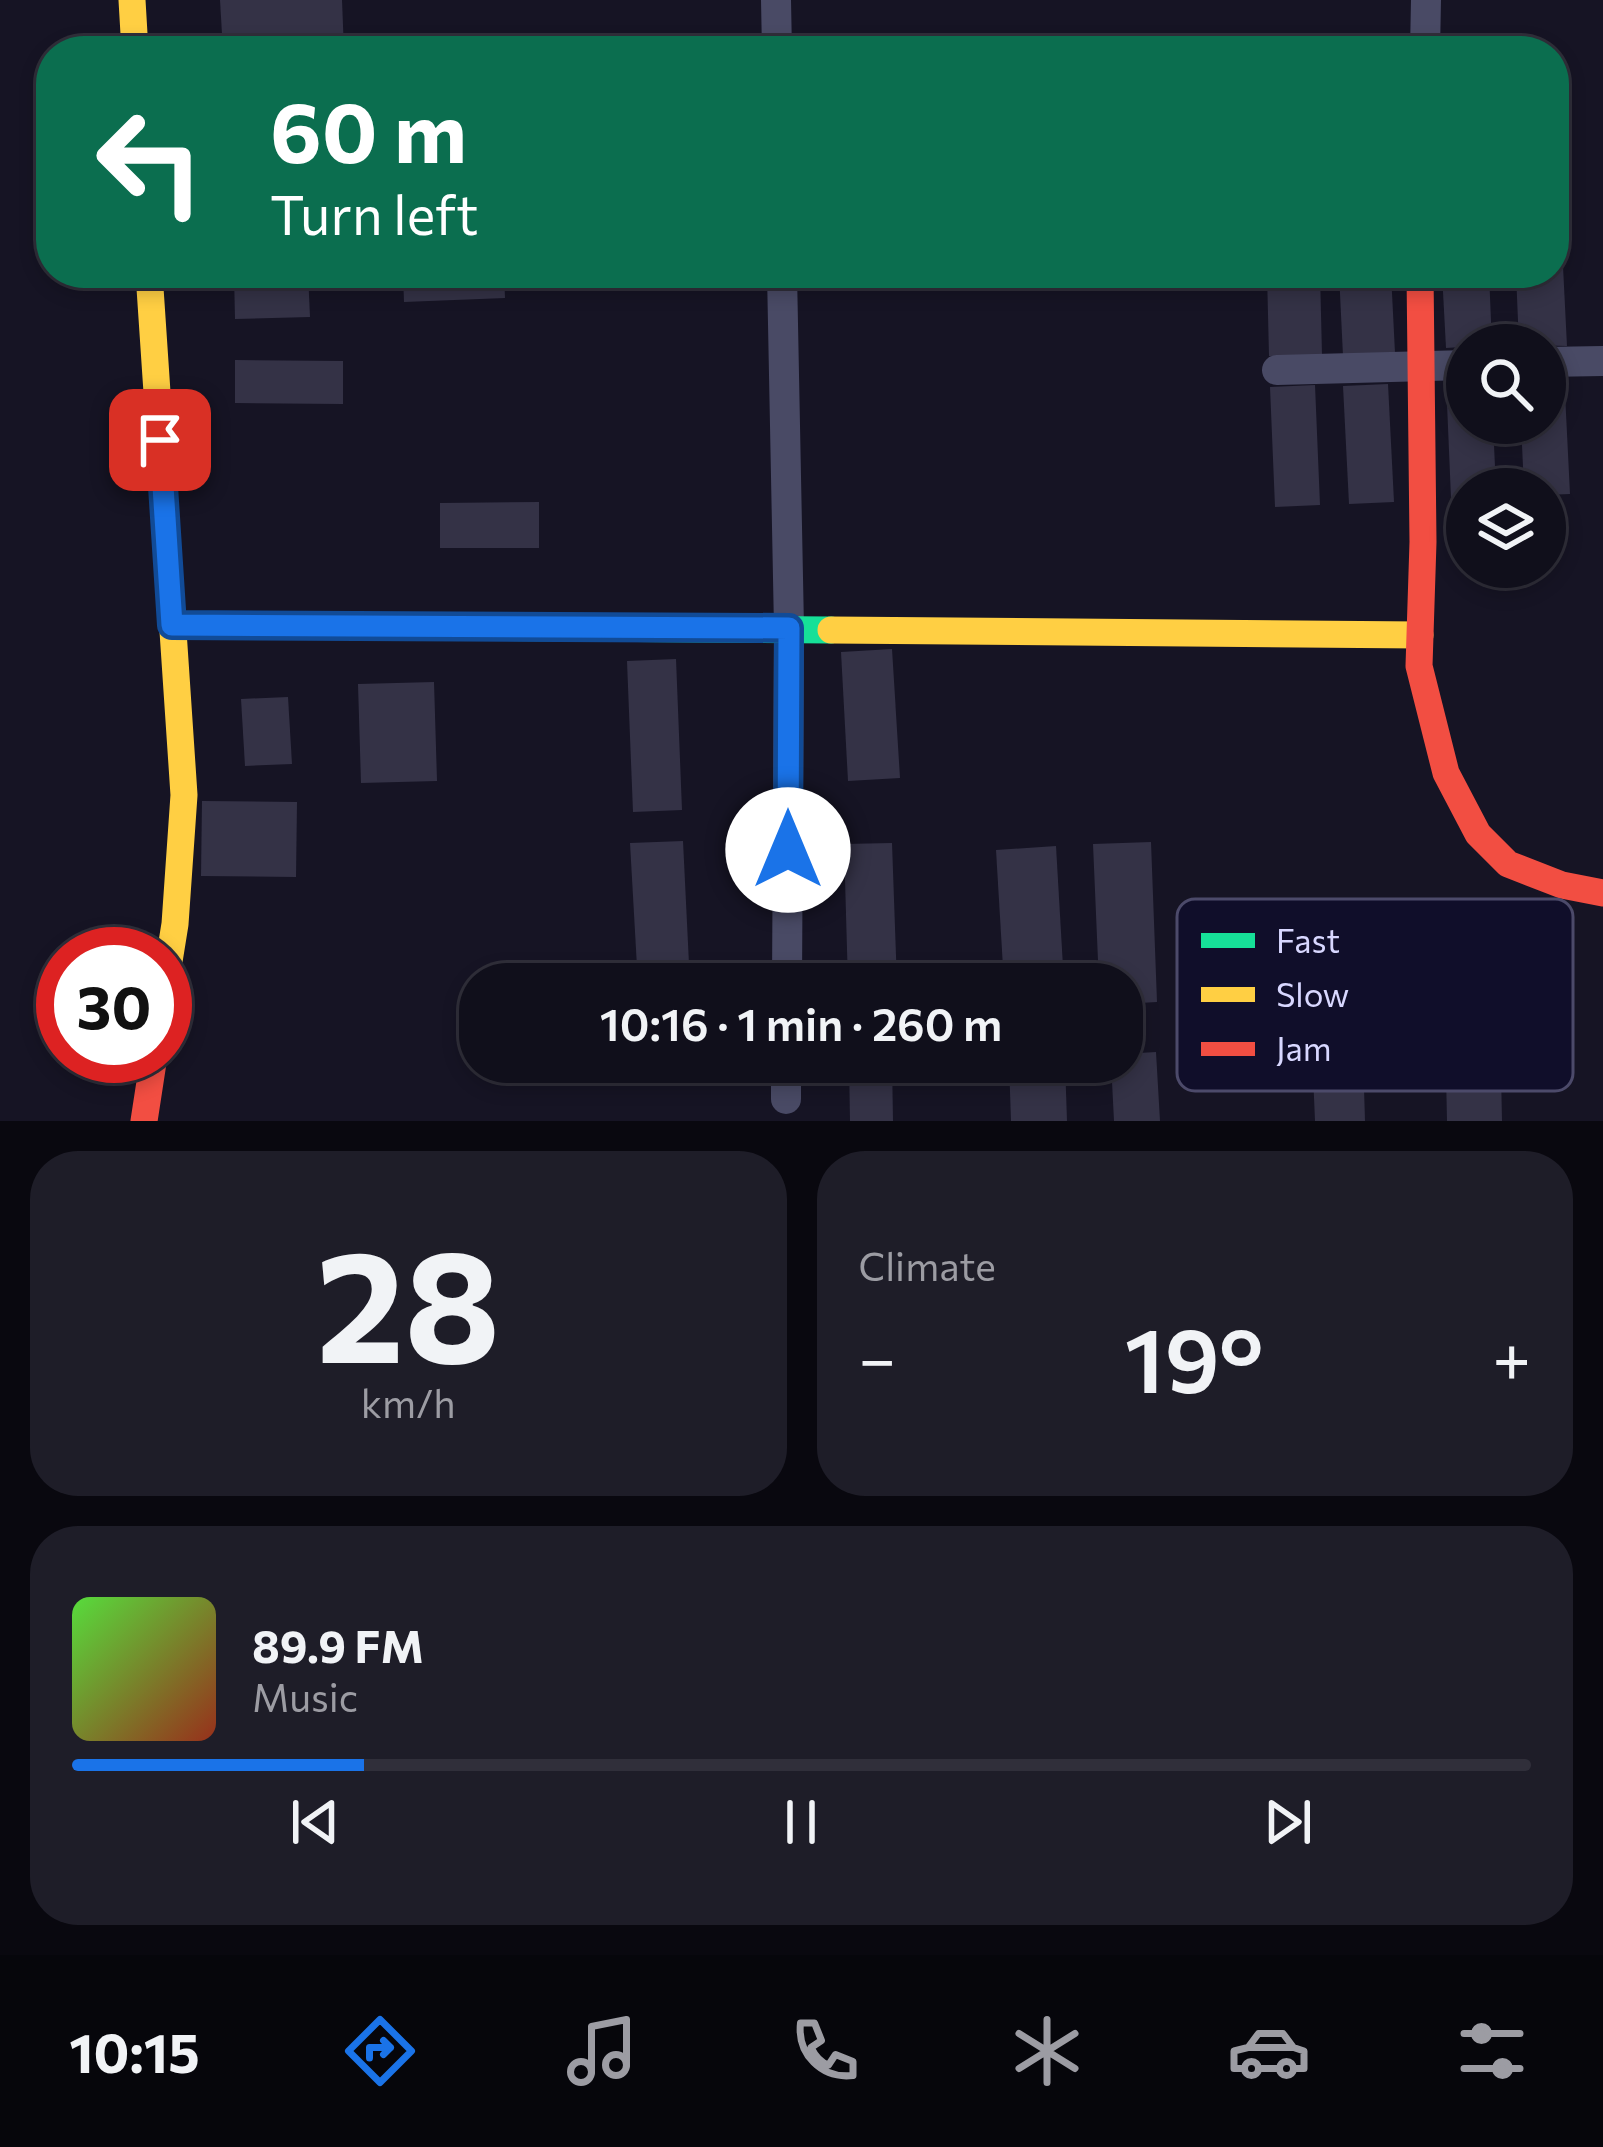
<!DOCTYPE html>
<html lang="en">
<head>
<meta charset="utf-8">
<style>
	:root { --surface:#100f1b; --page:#1e1d28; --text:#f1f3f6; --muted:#9c9ca3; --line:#302f3a; --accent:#1a73e8 }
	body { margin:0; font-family:Commissioner,sans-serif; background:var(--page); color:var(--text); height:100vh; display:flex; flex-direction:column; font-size:45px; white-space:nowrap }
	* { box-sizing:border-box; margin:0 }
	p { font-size:39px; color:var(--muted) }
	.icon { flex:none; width:66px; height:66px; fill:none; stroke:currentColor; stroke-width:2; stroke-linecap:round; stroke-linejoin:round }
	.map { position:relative; height:1121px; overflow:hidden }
	.details { display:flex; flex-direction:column; gap:30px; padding:30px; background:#09080f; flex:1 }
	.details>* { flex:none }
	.banner { position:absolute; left:36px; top:36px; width:1533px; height:252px; border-radius:48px; box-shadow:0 6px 18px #0003,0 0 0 3px var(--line); background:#0b6e4f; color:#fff; overflow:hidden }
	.fabs { position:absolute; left:1446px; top:324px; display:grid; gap:24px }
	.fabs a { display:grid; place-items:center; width:120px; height:120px; border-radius:50%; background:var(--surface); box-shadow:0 6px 18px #0003,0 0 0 3px var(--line); font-size:60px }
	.speed { position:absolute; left:36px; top:927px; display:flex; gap:24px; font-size:60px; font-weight:700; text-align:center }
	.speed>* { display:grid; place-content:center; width:156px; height:156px; border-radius:50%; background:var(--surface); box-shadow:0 6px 18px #0003,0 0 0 3px var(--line); line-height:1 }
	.speed .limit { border:18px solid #d22; background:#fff; color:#111 }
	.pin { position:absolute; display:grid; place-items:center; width:102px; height:102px; color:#fff; margin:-51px; border-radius:24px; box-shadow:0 6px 18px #0006 }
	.me { position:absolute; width:132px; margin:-66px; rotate:0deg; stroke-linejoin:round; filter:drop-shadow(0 0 9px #0008) }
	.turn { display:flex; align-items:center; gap:42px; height:252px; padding:0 36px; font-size:54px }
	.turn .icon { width:156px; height:156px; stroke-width:2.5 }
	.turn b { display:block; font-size:84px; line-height:102px }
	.big { font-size:90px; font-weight:600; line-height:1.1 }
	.details .tile { flex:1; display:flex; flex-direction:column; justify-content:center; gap:18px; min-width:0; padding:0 42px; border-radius:48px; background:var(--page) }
	.details .dial { align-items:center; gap:0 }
	.dial b { font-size:156px; line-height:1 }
	.song { display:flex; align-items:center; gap:36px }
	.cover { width:144px; height:144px; border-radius:18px; background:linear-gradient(135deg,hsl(110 70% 55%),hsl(10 70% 35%)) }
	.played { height:12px; border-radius:6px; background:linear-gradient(90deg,var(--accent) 20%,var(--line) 20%) }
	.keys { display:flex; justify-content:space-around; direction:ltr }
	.heat { display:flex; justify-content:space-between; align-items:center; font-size:66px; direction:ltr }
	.details .tiles { flex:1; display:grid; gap:30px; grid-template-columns:1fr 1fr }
	.tile:last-child { grid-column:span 2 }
	.trip { position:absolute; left:459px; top:963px; width:684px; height:120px; border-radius:48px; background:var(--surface); box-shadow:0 6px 18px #0003,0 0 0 3px var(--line); font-weight:600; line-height:120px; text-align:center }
	.tabs { display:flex; height:192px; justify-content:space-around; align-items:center; background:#06060b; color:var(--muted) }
	.tabs .icon { width:84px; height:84px }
	.tabs .on { color:var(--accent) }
	.tabs b { font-size:54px; color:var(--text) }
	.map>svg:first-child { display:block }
	.building { fill:#343246 }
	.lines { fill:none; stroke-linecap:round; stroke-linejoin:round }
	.street { stroke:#494a65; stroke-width:30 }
	.fast { stroke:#16e098; stroke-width:27 }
	.slow { stroke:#ffcf43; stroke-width:27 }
	.jam { stroke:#f24e42; stroke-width:27 }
	.route-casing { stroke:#114b97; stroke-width:30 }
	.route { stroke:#1a73e8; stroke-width:21 }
	.key { fill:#100e2a; stroke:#4c4a6a; stroke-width:3 }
	.key-label { font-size:33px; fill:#d8d7ff }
</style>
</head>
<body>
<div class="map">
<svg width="1603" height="1121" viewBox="0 0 1603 1121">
	<rect width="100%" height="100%" fill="#161424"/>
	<!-- building -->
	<g class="building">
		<polygon points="220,0 342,0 344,51 223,51"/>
		<polygon points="466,44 466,51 388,51 388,47"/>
		<polygon points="1561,226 1567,346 1519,345 1516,273 1554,273 1554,227"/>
		<polygon points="308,273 310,317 235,319 234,274"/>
		<polygon points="403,273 504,273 505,298 404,302"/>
		<polygon points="1267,273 1320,273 1322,355 1269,356"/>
		<polygon points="1339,273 1391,273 1395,353 1343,356"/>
		<polygon points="1442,273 1489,273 1492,345 1446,348"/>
		<polygon points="235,360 343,361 343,404 235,403"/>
		<polygon points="1564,373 1570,494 1545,495 1545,489 1524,489 1521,423 1545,423 1545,375"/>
		<polygon points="1467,379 1467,423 1493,423 1496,489 1467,489 1467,497 1451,498 1446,380"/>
		<polygon points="1388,384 1394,502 1349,504 1343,386"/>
		<polygon points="1315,385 1320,505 1275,507 1270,387"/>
		<polygon points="539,502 539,548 440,548 440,503"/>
		<polygon points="892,649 900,778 848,781 841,652"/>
		<polygon points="676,659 682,810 633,812 627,661"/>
		<polygon points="434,682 437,781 361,783 358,684"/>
		<polygon points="288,697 292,764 245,766 241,699"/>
		<polygon points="202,801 297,802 296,877 201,876"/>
		<polygon points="683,841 689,964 637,967 630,843"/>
		<polygon points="1151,842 1157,1002 1122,1004 1122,984 1099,984 1093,844"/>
		<polygon points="892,843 897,984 848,984 844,844"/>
		<polygon points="1056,846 1064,984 1004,984 996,850"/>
		<polygon points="1362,1024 1365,1121 1315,1121 1311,1026"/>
		<polygon points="1500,1026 1502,1121 1447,1121 1445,1027"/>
		<polygon points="1156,1052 1160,1121 1114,1121 1111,1062 1122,1062 1122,1054"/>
		<polygon points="849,1062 892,1062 893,1121 850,1121"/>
		<polygon points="1009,1062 1065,1062 1067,1121 1011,1121"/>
	</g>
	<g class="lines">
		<!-- street -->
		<g class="street">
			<polyline points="776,0 777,51"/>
			<polyline points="1425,51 1426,0"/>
			<polyline points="782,273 789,628 787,984"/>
			<polyline points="1545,362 1603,361"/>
			<polyline points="1277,370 1467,365"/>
			<polyline points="786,1099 786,1062"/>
		</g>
		<!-- fast -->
		<polyline class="fast" points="172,625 831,630"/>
		<!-- slow -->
		<g class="slow">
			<polyline points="132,0 135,51"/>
			<polyline points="149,273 184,795 175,924 165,986"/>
			<polyline points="831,630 1420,635"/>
		</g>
		<!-- jam -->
		<g class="jam">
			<polyline points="1420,273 1423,542 1419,666 1446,773 1478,834 1508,864 1562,885 1603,893"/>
			<polyline points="144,1121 154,1056"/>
		</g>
	</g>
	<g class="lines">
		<defs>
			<polyline id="route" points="160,440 172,625 789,628 788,850"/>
		</defs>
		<!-- route casing -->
		<use href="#route" class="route-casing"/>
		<!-- route -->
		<use href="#route" class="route"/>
	</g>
	<!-- legend -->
	<rect x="1177" y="899" width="396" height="192" rx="18" class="key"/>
	<rect x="1201" y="933" width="54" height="15" fill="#16e098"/>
	<rect x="1201" y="987" width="54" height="15" fill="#ffcf43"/>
	<rect x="1201" y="1042" width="54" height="14" fill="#f24e42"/>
	<g class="key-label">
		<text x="1276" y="953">Fast</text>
		<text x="1276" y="1007">Slow</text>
		<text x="1276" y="1061">Jam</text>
	</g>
</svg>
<div class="fabs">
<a><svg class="icon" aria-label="search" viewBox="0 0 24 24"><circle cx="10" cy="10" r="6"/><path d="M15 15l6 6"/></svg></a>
<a><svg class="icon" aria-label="layers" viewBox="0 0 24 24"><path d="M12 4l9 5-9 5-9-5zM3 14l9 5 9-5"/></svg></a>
</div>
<div class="speed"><div class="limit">30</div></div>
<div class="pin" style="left:160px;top:440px;background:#d93025"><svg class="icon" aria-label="arrive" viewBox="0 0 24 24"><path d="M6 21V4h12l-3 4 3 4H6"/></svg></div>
<svg class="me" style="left:788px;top:850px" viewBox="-20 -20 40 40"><circle r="19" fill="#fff"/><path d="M0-13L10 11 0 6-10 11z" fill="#1a73e8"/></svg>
<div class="trip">10:16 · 1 min · 260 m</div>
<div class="banner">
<div class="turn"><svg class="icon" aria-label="left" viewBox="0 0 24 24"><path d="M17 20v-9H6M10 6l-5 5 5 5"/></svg><div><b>60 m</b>Turn left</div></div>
</div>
</div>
<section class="details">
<div class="tiles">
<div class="tile dial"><b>28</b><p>km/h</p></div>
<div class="tile"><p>Climate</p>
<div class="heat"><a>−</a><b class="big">19°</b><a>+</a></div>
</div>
<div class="tile">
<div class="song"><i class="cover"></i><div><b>89.9 FM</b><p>Music</p></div></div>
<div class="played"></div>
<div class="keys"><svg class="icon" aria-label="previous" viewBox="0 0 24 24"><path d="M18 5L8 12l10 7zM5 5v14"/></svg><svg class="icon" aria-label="pause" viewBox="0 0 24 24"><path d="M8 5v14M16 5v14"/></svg><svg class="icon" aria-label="next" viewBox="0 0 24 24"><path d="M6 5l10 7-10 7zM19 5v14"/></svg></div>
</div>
</div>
</section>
<nav class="tabs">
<b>10:15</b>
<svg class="icon on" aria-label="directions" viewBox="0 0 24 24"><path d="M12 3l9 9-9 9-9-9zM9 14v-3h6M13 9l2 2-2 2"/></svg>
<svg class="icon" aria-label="music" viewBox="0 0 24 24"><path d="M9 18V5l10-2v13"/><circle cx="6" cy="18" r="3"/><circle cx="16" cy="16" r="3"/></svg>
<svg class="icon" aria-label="phone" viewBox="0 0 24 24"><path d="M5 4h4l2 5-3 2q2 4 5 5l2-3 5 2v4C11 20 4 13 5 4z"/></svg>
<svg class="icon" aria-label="climate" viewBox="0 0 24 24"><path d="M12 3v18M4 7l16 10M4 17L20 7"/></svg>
<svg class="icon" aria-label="car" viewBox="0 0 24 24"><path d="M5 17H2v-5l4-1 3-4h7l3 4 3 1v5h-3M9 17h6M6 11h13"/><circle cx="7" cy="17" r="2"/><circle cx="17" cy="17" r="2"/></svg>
<svg class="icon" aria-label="filters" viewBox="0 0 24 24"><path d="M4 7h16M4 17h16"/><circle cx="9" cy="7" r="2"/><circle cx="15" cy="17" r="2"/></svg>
</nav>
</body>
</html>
